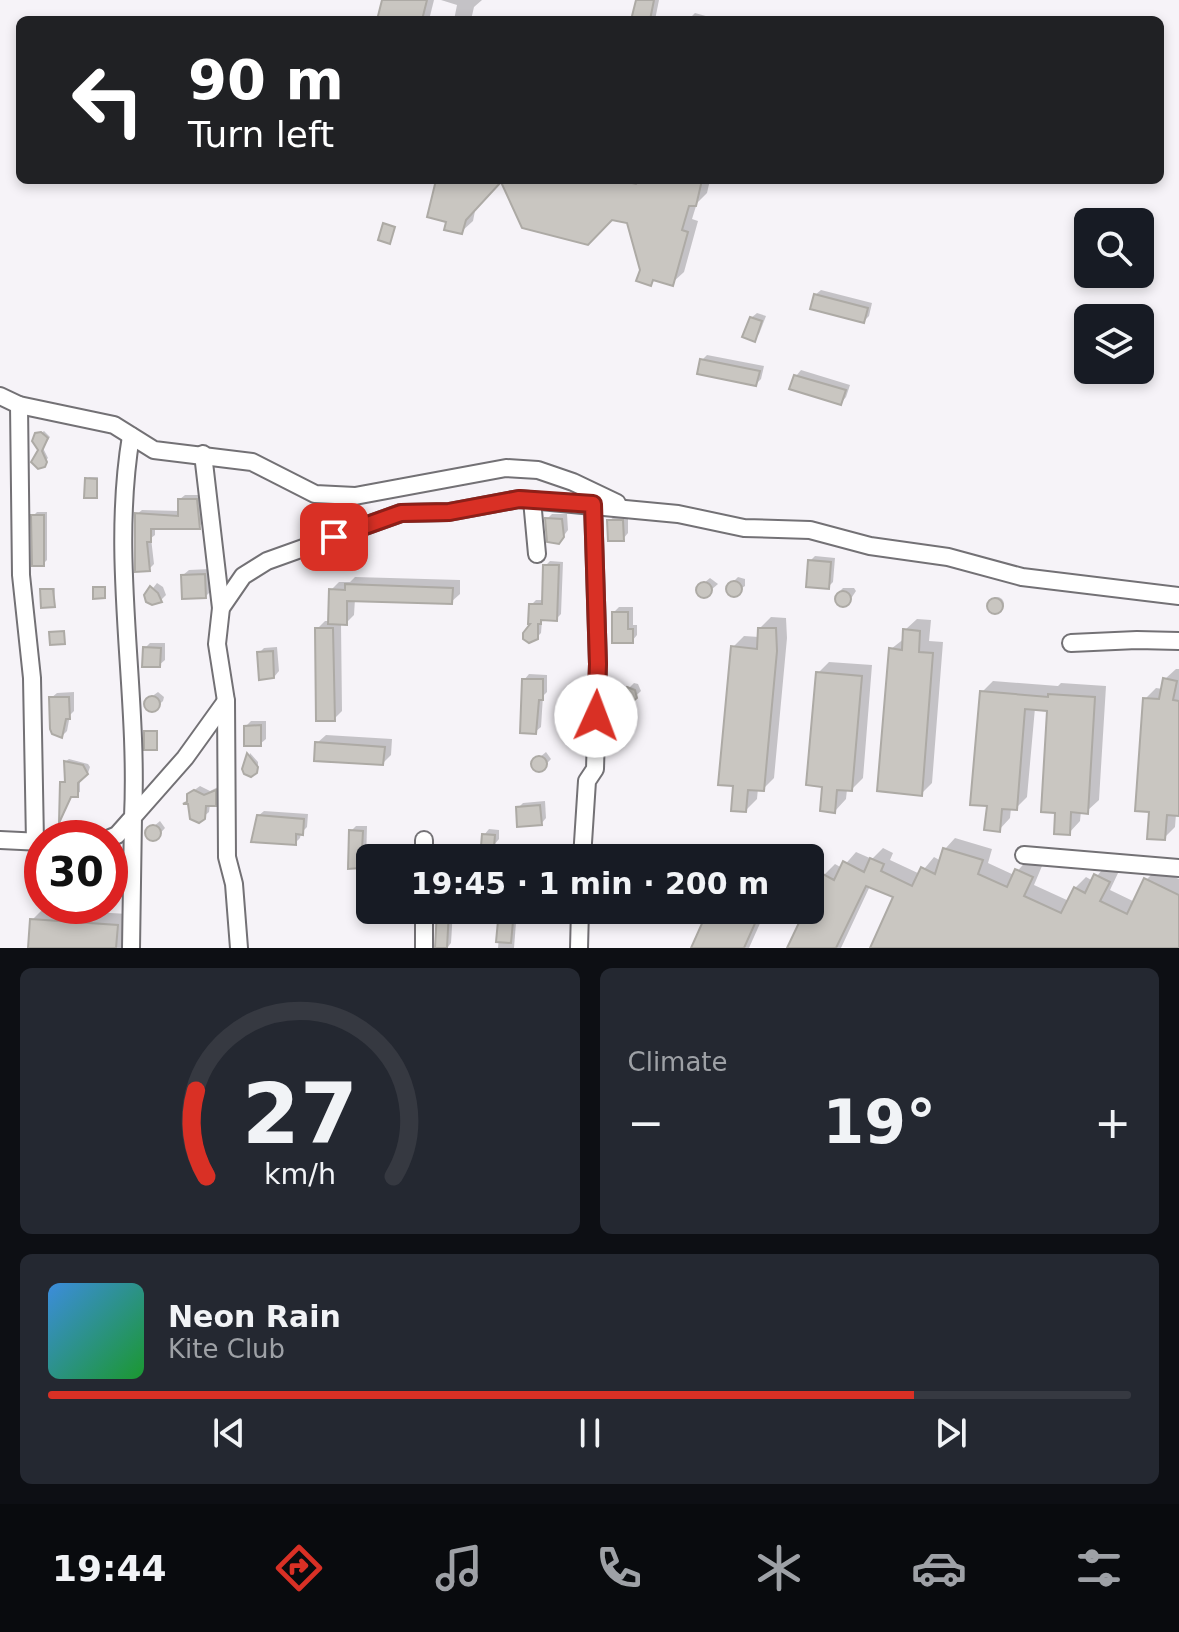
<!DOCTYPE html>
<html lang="en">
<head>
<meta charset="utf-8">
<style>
	:root { --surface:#171b24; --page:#242831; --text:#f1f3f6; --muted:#9ea1a6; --line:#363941; --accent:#d93025 }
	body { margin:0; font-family:"DejaVu Sans",sans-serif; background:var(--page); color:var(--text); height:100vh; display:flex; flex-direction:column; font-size:30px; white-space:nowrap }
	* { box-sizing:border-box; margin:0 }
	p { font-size:26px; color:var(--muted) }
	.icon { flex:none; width:44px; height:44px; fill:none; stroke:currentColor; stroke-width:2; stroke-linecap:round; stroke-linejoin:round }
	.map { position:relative; height:948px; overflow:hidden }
	.sheet { display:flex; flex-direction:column; gap:20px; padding:20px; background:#0d0f14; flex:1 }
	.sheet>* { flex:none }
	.top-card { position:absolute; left:16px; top:16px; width:1148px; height:168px; border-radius:12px; box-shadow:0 4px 12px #0003; background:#202124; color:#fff; overflow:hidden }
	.controls { position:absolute; left:1074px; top:208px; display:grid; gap:16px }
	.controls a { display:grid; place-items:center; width:80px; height:80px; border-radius:12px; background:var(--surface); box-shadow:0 4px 12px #0003; font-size:40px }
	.speed { position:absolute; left:24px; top:820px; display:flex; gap:16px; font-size:40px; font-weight:700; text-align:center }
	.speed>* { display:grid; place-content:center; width:104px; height:104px; border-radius:50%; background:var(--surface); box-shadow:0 4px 12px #0003; line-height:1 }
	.speed .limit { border:12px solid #d22; background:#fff; color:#111 }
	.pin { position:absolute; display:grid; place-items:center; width:68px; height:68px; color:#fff; margin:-34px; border-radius:16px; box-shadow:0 4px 12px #0006 }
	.me { position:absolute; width:88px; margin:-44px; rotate:2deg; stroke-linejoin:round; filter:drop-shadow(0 0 6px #0008) }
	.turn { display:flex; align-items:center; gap:28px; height:168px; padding:0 40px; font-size:36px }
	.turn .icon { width:104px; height:104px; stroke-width:2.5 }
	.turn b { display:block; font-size:56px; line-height:68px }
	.big { font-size:60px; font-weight:700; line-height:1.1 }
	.sheet .tile { flex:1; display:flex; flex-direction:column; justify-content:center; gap:12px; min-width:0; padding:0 28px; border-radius:12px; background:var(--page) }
	.sheet .dial { align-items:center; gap:0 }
	.dial svg { height:208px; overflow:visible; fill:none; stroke:var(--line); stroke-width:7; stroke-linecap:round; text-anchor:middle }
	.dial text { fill:var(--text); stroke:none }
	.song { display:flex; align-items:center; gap:24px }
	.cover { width:96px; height:96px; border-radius:12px; background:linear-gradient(135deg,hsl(210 70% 55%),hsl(130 70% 35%)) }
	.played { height:8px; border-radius:4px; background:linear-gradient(90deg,var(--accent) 80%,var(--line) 80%) }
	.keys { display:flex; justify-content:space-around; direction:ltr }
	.heat { display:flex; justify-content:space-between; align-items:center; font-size:44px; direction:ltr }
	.sheet .tiles { flex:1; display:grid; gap:20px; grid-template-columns:1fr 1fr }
	.tile:last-child { grid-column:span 2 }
	.trip { position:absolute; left:356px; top:844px; width:468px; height:80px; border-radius:12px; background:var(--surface); box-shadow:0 4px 12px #0003; font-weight:700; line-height:80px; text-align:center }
	.dock { display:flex; height:128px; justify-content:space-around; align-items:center; background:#090b0e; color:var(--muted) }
	.dock .icon { width:56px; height:56px }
	.dock .on { color:var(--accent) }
	.dock b { font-size:36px; color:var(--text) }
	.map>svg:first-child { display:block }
	.shadow { fill:#0003 }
	.building { fill:#c9c6c1; stroke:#adaaa5; stroke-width:2 }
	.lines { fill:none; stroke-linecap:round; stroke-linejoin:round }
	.minor-casing { stroke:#737175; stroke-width:20 }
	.minor { stroke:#fff; stroke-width:16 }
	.route-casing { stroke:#8d1f18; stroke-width:20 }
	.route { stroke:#d93025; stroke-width:14 }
</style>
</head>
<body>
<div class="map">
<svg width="1179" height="948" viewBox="0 0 1179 948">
	<rect width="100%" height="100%" fill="#f6f3f8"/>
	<!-- shadow -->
	<g class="shadow">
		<polygon points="385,0 434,0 429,20 380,20"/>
		<polygon points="441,0 482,0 474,7 471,20 454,20 457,5"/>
		<polygon points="638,0 659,0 655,20 634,20"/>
		<polygon points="695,13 720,20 688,20"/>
		<polygon points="438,180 501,180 476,206 473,221 461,232 449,221"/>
		<polygon points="502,180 710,180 707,193 697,203 692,219 698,221 684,272 672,283 656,278 651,283 642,270 628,221"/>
		<polygon points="821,290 872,303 869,316 864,321 815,295"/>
		<polygon points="757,313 766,316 759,334 754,339 751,318"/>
		<polygon points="707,355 764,366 761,379 756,384 702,360"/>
		<polygon points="801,370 850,385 846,397 841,403 796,376"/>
		<polygon points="44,431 50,437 43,448 48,458 40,466 40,450 35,438"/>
		<polygon points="89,477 98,477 96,496 87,479"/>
		<polygon points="185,495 201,495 203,522 199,527 155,527 155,535 151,538 154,564 149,569 137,514 142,510 180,511 180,499"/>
		<polygon points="37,512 47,512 47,560 43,564 33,516"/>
		<polygon points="552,514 567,514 568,530 559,542 547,519"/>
		<polygon points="628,515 628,533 623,539 609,521 615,516"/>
		<polygon points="815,556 835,558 833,582 828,587 810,561"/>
		<polygon points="550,561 563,562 561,614 556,619 545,618 542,621 541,633 536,638 531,605 536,600 544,600 545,566"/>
		<polygon points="210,569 211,591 206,596 183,575 189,570"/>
		<polygon points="355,577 460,580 460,594 451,602 355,599 354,615 346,623 341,623 342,711 334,719 317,629 325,621 330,621 331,590 339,582 350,582"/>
		<polygon points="738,577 745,579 745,586 733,594 727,588"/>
		<polygon points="710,578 718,584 704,596 700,594 699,587"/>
		<polygon points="157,583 163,587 166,595 161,600 146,597"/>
		<polygon points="44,588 55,588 54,605 42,590"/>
		<polygon points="843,588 854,588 856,591 848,603 842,605 840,603 838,593"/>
		<circle cx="997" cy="604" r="7"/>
		<polygon points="619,607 633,607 633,625 637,625 637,635 632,641 614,612"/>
		<polygon points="771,617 786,618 787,638 774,778 763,789 758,788 757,799 746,810 733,647 744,636 759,637 760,628"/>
		<polygon points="917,619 931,620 929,641 943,642 932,783 921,794 891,649 905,638 905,630"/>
		<polygon points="150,643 165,643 165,660 159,665 145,648"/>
		<polygon points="277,647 279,671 274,677 259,653 264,648"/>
		<polygon points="829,662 872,665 863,778 852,789 847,789 846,799 835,811 824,785 818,673"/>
		<polygon points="1176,669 1179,669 1179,814 1176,814 1175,827 1164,838 1151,810 1145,699 1156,688 1163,689 1165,679"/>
		<polygon points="529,674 547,675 547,692 543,696 541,727 535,732 524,680"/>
		<polygon points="993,681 1058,686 1061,683 1106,686 1099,800 1087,811 1081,811 1080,821 1069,833 1057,811 1049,709 1035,708 1027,797 1016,808 1011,808 1010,818 999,830 989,804 982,692"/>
		<polygon points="634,683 638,684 641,691 626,705 628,689"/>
		<polygon points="74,692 74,711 70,715 67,731 62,736 51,698 57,693"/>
		<polygon points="158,692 164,697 163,701 152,711 146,704 147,700"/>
		<polygon points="619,710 633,712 631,732 626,737 613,715"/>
		<polygon points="251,721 266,721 266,739 260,744 246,726"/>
		<polygon points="326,735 392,739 391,755 383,763 317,743"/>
		<polygon points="546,752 551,759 541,770 536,770 533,763"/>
		<polygon points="250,753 258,762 258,769 245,771"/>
		<polygon points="69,759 88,764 90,767 88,773 80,779 80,792 72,795 61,819 62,783 67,780 66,761"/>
		<polygon points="200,786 210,791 220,786 220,799 215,804 210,804 209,812 203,817 186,804 189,794"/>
		<polygon points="545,801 546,818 541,824 518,808 523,803"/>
		<polygon points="264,811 308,814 307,827 301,833 300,838 295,843 258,816"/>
		<polygon points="160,821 165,828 157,837 152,839 147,832"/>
		<polygon points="356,826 367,826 366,861 361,866 351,831"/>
		<polygon points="489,829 499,830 499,839 494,845 484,835"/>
		<polygon points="955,838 992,849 988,863 1014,875 1028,859 1042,866 1034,885 1069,901 1075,888 1086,877 1093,881 1106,865 1119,871 1110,890 1135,902 1146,880 1157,869 1179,879 1179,948 872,948 895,896 870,886 841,948 789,948 807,910 810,910 824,875 835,864 842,868 856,852 872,859 883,848 893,853 890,860 920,874 934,857 941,861 945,849"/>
		<polygon points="758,848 774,855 773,858 748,858"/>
		<polygon points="446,850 457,851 457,858 441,858"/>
		<polygon points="43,909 128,914 126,948 30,948 32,920"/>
		<polygon points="439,910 453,910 451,943 447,948 437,948"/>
		<polygon points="501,910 517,910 514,948 498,948"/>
		<polygon points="710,910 766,910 749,948 694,948"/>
	</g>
	<!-- building -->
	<g class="building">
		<polygon points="382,0 427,0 422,20 377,20"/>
		<polygon points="636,0 654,0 650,20 631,20"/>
		<polygon points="436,180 619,180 636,184 640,180 702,180 696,206 689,206 682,230 688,232 673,286 653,280 651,286 636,281 640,270 627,223 612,220 588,245 522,228 501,182 466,220 462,234 444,230 446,222 427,217"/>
		<polygon points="383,223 395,227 390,244 378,240"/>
		<polygon points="814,294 868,308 864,323 810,309"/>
		<polygon points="750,317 762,321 755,342 742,337"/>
		<polygon points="700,359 760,371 756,386 697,374"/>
		<polygon points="794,375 846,390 841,405 789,389"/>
		<polygon points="41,432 48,438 42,451 47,462 45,467 38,469 31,462 38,450 32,441 35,433"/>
		<polygon points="85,478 97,479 97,498 84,498"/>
		<polygon points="178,499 197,499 200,529 151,529 151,542 147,542 150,571 135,572 135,513 178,516"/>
		<polygon points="31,515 44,515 44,566 32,566"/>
		<polygon points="545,518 562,519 564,537 559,544 547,542"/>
		<polygon points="607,520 623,520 624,541 608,541"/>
		<polygon points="808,560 831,562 829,589 806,587"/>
		<polygon points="543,565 559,565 557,621 541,620 541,624 538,624 538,639 529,643 523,639 523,633 530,624 528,624 529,604 542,604"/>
		<polygon points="205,574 206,598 182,599 181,575"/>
		<circle cx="734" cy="589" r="8"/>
		<circle cx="704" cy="590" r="8"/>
		<polygon points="345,584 453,588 452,604 347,601 347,625 328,624 329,589 345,590"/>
		<polygon points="150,586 158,593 162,602 152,605 146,602 144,595"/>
		<polygon points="93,587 105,587 105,598 93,599"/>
		<polygon points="40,589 53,589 55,607 41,608"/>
		<circle cx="843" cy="599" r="8"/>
		<circle cx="995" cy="606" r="8"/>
		<polygon points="612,612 628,612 628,629 633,629 633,643 612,643"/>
		<polygon points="315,628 333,628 335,721 316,721"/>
		<polygon points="758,628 776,628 777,651 764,791 748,790 746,812 731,811 733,786 718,785 731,646 757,649"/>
		<polygon points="903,629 920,631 919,652 933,653 922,796 877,791 889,648 902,650"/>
		<polygon points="64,631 65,644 50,645 49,632"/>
		<polygon points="143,647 161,648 160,667 142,667"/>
		<polygon points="273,651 274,678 259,680 257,652"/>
		<polygon points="816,672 862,676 852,791 837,790 835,813 820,811 822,787 806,785"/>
		<polygon points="1163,678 1177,681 1173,700 1179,701 1179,816 1167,815 1165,840 1147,839 1149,812 1135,811 1143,698 1159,699"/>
		<polygon points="522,679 543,679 543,700 539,700 536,734 520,733"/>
		<polygon points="627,687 635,690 637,698 625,708 621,697"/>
		<polygon points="980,691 1048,697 1048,694 1095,697 1088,814 1071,812 1070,835 1054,834 1055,813 1041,812 1047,711 1025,709 1017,810 1002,809 1000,832 984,830 987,806 970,805"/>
		<circle cx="152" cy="704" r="8"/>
		<polygon points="49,697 69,697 70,719 66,719 62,738 52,734 50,729"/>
		<polygon points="611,715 629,716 627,739 609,738"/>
		<polygon points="261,725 261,746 244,746 244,726"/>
		<rect x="144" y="731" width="13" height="19"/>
		<polygon points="315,742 385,747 383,765 314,761"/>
		<polygon points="247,753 258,767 257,773 251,777 244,774 242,769"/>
		<circle cx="539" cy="764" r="8"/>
		<polygon points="64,761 83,765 88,774 78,783 78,797 71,797 59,823 60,782 65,782"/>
		<polygon points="194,790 204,795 216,790 216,806 206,806 205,819 199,823 190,819 188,804 183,804 187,802 187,794"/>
		<polygon points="540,805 542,825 517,827 516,807"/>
		<polygon points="257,815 304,819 303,835 296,834 296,845 251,842"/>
		<circle cx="153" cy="833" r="8"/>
		<polygon points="349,830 363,831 361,868 348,869"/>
		<polygon points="482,834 495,835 494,847 481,846"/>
		<polygon points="943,848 983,860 978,874 1007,887 1015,869 1033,877 1024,896 1061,913 1074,887 1085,893 1094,874 1110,882 1100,901 1127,914 1144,878 1179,895 1179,948 870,948 893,897 866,886 836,948 787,948 805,910 810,910 810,900 823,874 834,880 843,861 864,872 870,858 884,864 881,871 912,886 921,867 935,874"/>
		<polygon points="437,910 449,910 447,948 435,948"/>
		<polygon points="499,910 514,910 511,943 496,942"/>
		<polygon points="708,910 761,910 744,948 691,948"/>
		<polygon points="30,919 118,925 116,948 28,948"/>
	</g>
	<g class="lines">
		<defs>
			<g id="minor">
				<polyline points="0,396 19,405 114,425 154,450 252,462 315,494 355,496 506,468 538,470 573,482 617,503"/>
				<polyline points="19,405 21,575 32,678 35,842"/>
				<polyline points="203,454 221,608"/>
				<polyline points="532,500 537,554"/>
				<polyline points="1071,643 1137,640 1179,641"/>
				<path d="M110 838 117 835 133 817C139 690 110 562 131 436"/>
				<polyline points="0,840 42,842"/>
				<polyline points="424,840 424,858"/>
				<polyline points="1024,855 1179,868"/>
				<polyline points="582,858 587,781 595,769 598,664 593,504"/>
				<polyline points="424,910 424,948"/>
				<polyline points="131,948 133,817 185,758 226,701"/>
				<polyline points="239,948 234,884 227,857 226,701 217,644 221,608 243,576 267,561 401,513 449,512 519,499 678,514 744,528 810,530 870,546 948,557 1022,577 1179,596"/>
				<polyline points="579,948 580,910"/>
			</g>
		</defs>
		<!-- minor casing -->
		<use href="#minor" class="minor-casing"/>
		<!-- minor -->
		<use href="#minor" class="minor"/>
	</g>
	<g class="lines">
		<defs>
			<polyline id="route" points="334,537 401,513 449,512 519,499 593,504 598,664 596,716"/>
		</defs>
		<!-- route casing -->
		<use href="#route" class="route-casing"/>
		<!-- route -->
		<use href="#route" class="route"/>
	</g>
</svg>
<div class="controls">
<a><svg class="icon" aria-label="search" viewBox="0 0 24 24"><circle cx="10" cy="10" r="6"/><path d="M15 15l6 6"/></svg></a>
<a><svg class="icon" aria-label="layers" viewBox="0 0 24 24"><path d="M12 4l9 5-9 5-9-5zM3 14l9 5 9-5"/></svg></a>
</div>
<div class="speed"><div class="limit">30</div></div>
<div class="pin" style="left:334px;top:537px;background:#d93025"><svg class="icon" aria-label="arrive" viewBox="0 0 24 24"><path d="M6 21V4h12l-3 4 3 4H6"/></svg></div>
<svg class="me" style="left:596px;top:716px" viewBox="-20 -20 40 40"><circle r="19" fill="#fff"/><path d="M0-13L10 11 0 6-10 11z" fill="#d93025"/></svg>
<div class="trip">19:45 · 1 min · 200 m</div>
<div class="top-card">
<div class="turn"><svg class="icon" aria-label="left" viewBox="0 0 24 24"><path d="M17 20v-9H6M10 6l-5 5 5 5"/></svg><div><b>90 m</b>Turn left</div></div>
</div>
</div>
<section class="sheet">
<div class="tiles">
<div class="tile dial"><svg viewBox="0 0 100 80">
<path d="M14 69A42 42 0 1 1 86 69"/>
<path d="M14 69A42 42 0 0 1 10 36" stroke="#d93025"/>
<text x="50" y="56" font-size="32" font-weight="700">27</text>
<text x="50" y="72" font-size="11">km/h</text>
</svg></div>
<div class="tile"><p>Climate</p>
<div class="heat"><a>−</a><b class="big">19°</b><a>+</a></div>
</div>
<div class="tile">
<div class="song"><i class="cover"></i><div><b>Neon Rain</b><p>Kite Club</p></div></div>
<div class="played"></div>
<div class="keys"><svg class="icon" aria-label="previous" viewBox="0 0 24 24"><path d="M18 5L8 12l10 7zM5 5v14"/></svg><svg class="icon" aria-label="pause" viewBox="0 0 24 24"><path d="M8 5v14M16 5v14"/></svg><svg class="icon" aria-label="next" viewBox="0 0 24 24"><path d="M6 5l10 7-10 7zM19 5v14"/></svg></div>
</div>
</div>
</section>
<nav class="dock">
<b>19:44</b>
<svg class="icon on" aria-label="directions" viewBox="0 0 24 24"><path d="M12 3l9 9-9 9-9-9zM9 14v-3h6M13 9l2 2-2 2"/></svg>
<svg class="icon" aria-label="music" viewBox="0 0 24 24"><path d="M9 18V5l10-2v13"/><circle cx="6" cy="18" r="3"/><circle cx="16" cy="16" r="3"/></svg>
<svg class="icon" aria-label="phone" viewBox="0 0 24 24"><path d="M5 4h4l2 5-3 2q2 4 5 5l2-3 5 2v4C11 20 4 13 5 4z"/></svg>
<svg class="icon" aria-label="climate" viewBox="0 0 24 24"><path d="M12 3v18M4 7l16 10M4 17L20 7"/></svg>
<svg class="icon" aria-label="car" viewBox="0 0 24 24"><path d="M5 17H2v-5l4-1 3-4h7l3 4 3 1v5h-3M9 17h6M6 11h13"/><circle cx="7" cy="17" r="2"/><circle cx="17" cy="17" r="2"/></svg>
<svg class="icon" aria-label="filters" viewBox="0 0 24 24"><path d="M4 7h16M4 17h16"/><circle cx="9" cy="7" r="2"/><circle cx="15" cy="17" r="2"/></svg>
</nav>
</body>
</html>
